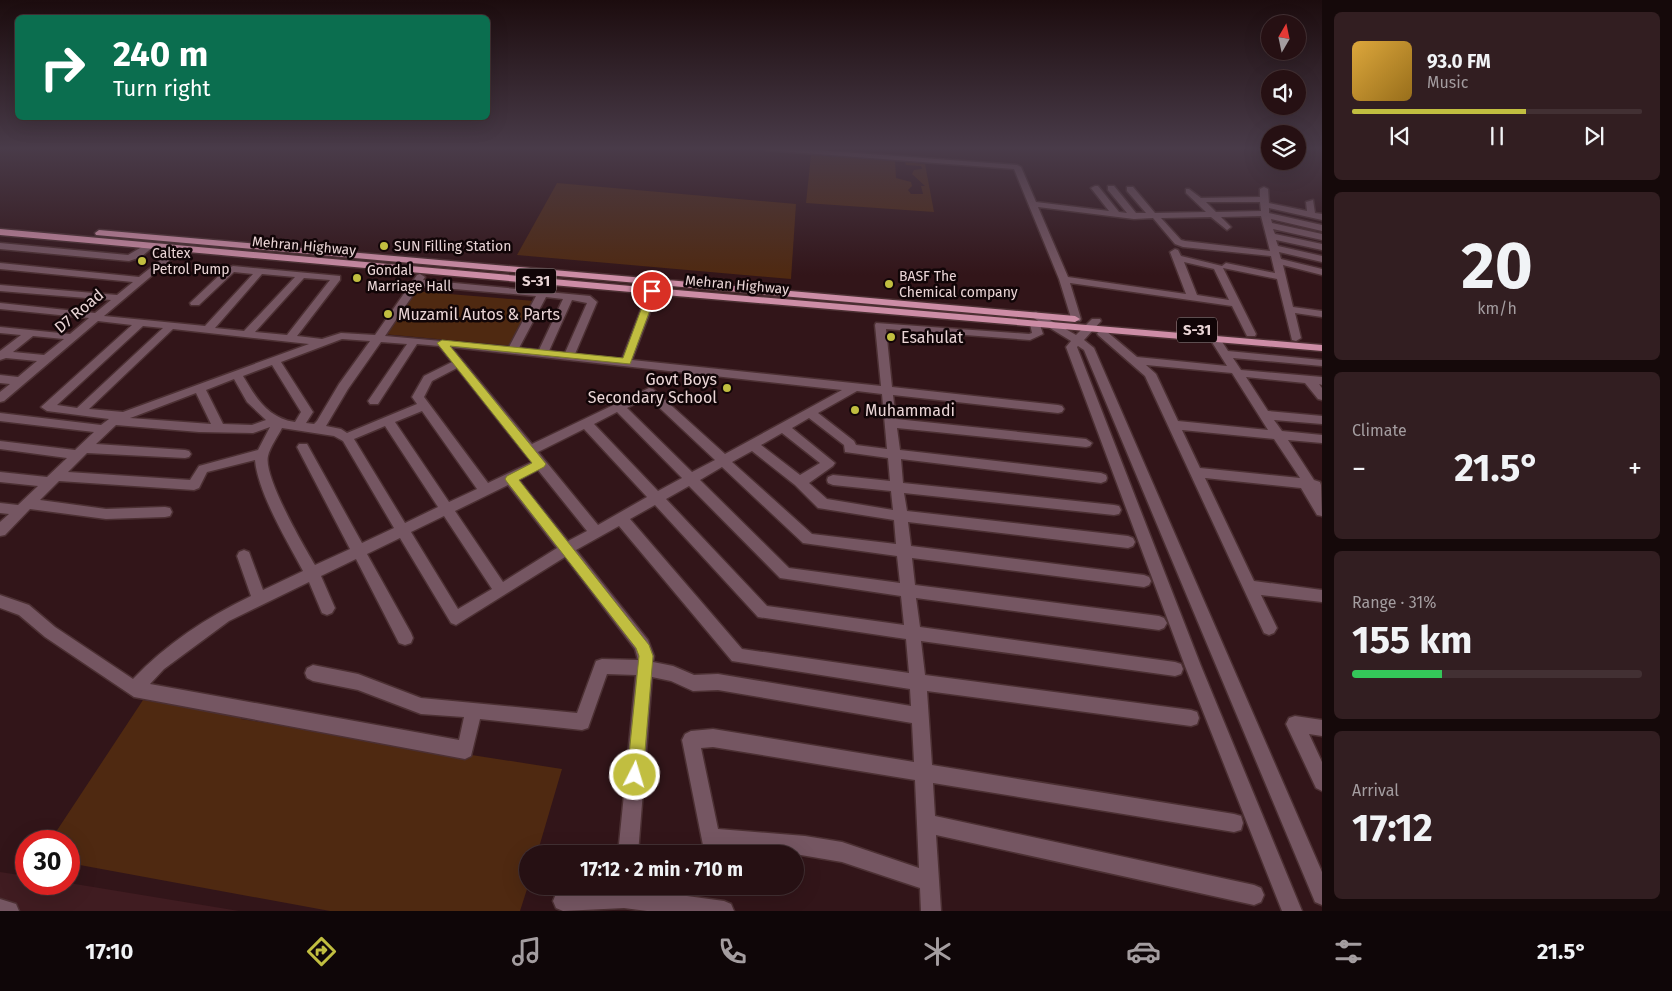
<!DOCTYPE html>
<html lang="en">
<head>
<meta charset="utf-8">
<style>
	:root { --surface:#261013; --page:#321e21; --text:#f1f3f6; --muted:#a49da0; --line:#423033; --accent:#c1be40 }
	body { margin:0; font-family:"Fira Sans",sans-serif; background:var(--page); color:var(--text); height:100vh; display:flex; flex-direction:column; font-size:19px; white-space:nowrap }
	* { box-sizing:border-box; margin:0 }
	p { font-size:16px; color:var(--muted) }
	.icon { flex:none; width:28px; height:28px; fill:none; stroke:currentColor; stroke-width:2; stroke-linecap:round; stroke-linejoin:round }
	.map { position:relative; flex:1; overflow:hidden }
	.drawer { display:flex; flex-direction:column; gap:12px; padding:12px; background:#15090a; width:350px }
	.drawer>* { flex:none }
	.guide { position:absolute; left:15px; top:15px; width:475px; height:105px; border-radius:8px; box-shadow:0 5px 20px #0002,0 0 0 1px var(--line); background:#0b6e4f; color:#fff; overflow:hidden }
	.needle { width:32px; rotate:9deg }
	.controls { position:absolute; left:1261px; top:15px; display:grid; gap:10px }
	.controls a { display:grid; place-items:center; width:45px; height:45px; border-radius:50%; background:var(--surface); box-shadow:0 5px 20px #0002,0 0 0 1px var(--line); font-size:25px }
	.speed { position:absolute; left:15px; top:830px; display:flex; gap:10px; font-size:25px; font-weight:700; text-align:center }
	.speed>* { display:grid; place-content:center; width:65px; height:65px; border-radius:50%; background:var(--surface); box-shadow:0 5px 20px #0002,0 0 0 1px var(--line); line-height:1 }
	.speed .limit { border:8px solid #d22; background:#fff; color:#111 }
	.pin { position:absolute; display:grid; place-items:center; width:42px; height:42px; color:#fff; margin:-21px; border:2px solid #fff; border-radius:50%; box-shadow:0 1px 5px #0007 }
	.me { position:absolute; width:55px; margin:-28px; rotate:5deg; stroke-linejoin:round; filter:drop-shadow(0 0 4px #0008) }
	.turn { display:flex; align-items:center; gap:18px; height:105px; padding:0 15px; font-size:22px }
	.turn .icon { width:65px; height:65px; stroke-width:2.5 }
	.turn b { display:block; font-size:35px; line-height:42px }
	.big { font-size:38px; font-weight:700; line-height:1.1 }
	.drawer .widget { flex:1; display:flex; flex-direction:column; justify-content:center; gap:8px; min-width:0; padding:0 18px; border-radius:8px; background:var(--page) }
	.drawer .dial { align-items:center; gap:0 }
	.dial b { font-size:65px; line-height:1 }
	.song { display:flex; align-items:center; gap:15px }
	.cover { width:60px; height:60px; border-radius:8px; background:linear-gradient(135deg,hsl(40 70% 55%),hsl(40 70% 35%)) }
	.played { height:5px; border-radius:2px; background:linear-gradient(90deg,var(--accent) 60%,var(--line) 60%) }
	.keys { display:flex; justify-content:space-around; direction:ltr }
	.heat { display:flex; justify-content:space-between; align-items:center; font-size:28px; direction:ltr }
	.charge { height:8px; border-radius:4px; background:linear-gradient(90deg,#34c759 31%,var(--line) 0) }
	.trip { position:absolute; left:519px; top:845px; width:285px; height:50px; border-radius:25px; background:var(--surface); box-shadow:0 5px 20px #0002,0 0 0 1px var(--line); font-weight:700; line-height:50px; text-align:center }
	.tabs { display:flex; height:80px; justify-content:space-around; align-items:center; background:#0f0608; color:var(--muted) }
	.tabs .icon { width:35px; height:35px }
	.tabs .selected { color:var(--accent) }
	.tabs b { font-size:22px; color:var(--text) }
	main { display:flex; flex:1; min-height:0 }
	.map>svg:first-child { display:block }
	.built { fill:#401c21 }
	.green { fill:#4f2911 }
	.lines { fill:none; stroke-linecap:round; stroke-linejoin:round }
	.minor-casing { stroke:#4c3033; stroke-width:3 }
	.major-casing { stroke:#4c3033; stroke-width:3 }
	.minor { fill:#755662; fill-rule:evenodd }
	.major { fill:#cd8da6; fill-rule:evenodd }
	.route { fill:#c1be40; stroke:#7d7c2a }
	.poi-dot { fill:#c1be40; stroke:#110507; stroke-width:2 }
	.labels { text-anchor:middle; dominant-baseline:central; stroke-width:5; stroke-linejoin:round; paint-order:stroke }
	.far-street-label { font-size:14px; fill:#ead5d6; stroke:#110507 }
	.far-poi-label { font-size:14px; fill:#ead5d6; stroke:#110507; text-anchor:start }
	.shield { fill:#110507; stroke:#a99798; stroke-width:1 }
	.shield-label { font-size:15px; font-weight:bold; fill:#ead5d6 }
	.street-label { font-size:16px; fill:#ead5d6; stroke:#110507 }
	.poi-label { font-size:16px; fill:#ead5d6; stroke:#110507; text-anchor:start }
</style>
</head>
<body>
<main>
<div class="map">
<svg width="1322" height="911" viewBox="0 0 1322 911">
	<rect width="100%" height="100%" fill="#321519"/>
	<!-- built -->
	<polygon class="built" points="0,872 26,876 26,884 69,883 239,911 0,911"/>
	<!-- green -->
	<g class="green">
		<polygon points="811,155 895,161 896,178 911,182 912,186 908,190 911,194 923,194 921,186 925,186 912,174 914,170 922,169 921,166 906,165 905,162 925,164 934,212 806,203"/>
		<polygon points="557,183 796,204 791,279 517,255"/>
		<polygon points="413,291 534,301 512,346 383,334"/>
		<polygon points="143,700 242,715 241,719 562,769 537,854 528,854 528,886 520,911 330,911 69,863 69,841 50,841"/>
	</g>
	<g class="lines">
		<defs>
			<g id="minor">
				<path d="M761 148H789L1017 165 1021 167 1036 202 1109 211 1091 188 1095 186H1098L1119 212 1127 213 1108 190V186H1114L1136 213H1146L1127 191V187H1133L1155 213 1206 212 1186 193V189H1189L1201 198 1260 197V189L1264 187 1268 189 1269 203 1307 211 1306 202 1313 200 1315 213 1322 214V220L1269 208V213L1322 225V231L1271 219 1272 223 1322 234V240L1273 229 1275 234 1322 244V250L1276 240 1278 246 1322 256V262L1279 252 1281 259 1322 269V275L1283 265 1293 307 1322 311V317L1295 313 1301 338 1296 341 1292 340 1277 279 1223 268 1256 334 1255 336H1247L1232 306 1070 283 1081 319 1080 321H1072L1059 279 1014 169 765 150ZM1206 202H1260L1261 211 1216 212ZM1038 207 1134 219 1153 218 1175 244 1183 247 1271 256 1275 273 1226 263 1222 266 1181 256 1178 250 1175 249 1170 252 1186 294 1068 277ZM1261 216 1270 251 1185 241 1181 240 1161 218 1211 217 1227 230 1231 227 1221 217ZM1184 262 1214 269 1229 300 1197 295Z"/>
				<polygon points="0,243 128,255 147,244 153,244 154,246 141,257 129,261 0,249"/>
				<path d="M178 246 181 247V251L104 316 205 326 253 274 234 272 199 305H191L190 303 226 269 233 266 340 276V280L297 336 322 339 341 333 375 335 417 275 420 274 425 277 423 280 590 296 597 302 575 354 622 359 648 291 653 288 658 291 632 360 881 386 875 325 876 323 1029 334 1032 333 1030 324 1031 322H1039L1043 334 1030 340 886 329 892 387 1058 405 1062 406 1064 409 1062 412 1058 413 893 395 896 419 1086 439 1092 443 1090 446 1086 447 897 428 900 450 1101 473 1106 475 1107 478 1106 481 1101 483 901 459 903 483 1114 505 1119 506 1121 510 1119 514 1114 515 904 493 907 511 1128 536 1133 538 1135 542 1133 546 1128 548 908 522 911 546 1144 575 1149 577 1151 581 1149 585 1144 587 912 558 915 585 1159 616 1164 618 1167 623 1164 628 1159 630 916 598 920 627 1175 662 1181 664 1183 669 1181 674 1175 676 921 641 925 675 1191 710 1197 712 1199 718 1197 724 1191 726 927 691 932 765 1234 814 1241 816 1243 823 1241 830 1234 832 933 783 935 816 1254 885 1261 888 1264 895 1261 902 1254 905 936 835 941 911H921L920 888 842 862 795 854 710 847 703 845 682 740 685 734 691 731 713 729 914 762 912 723 718 690 693 691 671 681 652 677 638 854H618L636 675 607 674 588 728 582 730 480 719 471 756 465 759 134 697 45 637 19 615 0 608V595L29 605 55 627 133 679C166 644 207 617 251 596L237 556 239 552 244 550 249 552 263 590 303 571C287 541 258 493 255 460L207 472 199 488 194 490 59 481 40 500 106 509 165 507 170 508 172 512 170 516 165 517 106 519 30 509 5 535 0 536V522L9 514 0 513V503L18 505 38 486 0 482V472L47 477 67 458 0 449V441L75 450 94 432 0 421V413L101 425 109 419 47 411 41 407 132 325 98 321 4 401 0 402V392L10 384 0 383V375L18 377 37 361 6 358 0 360V351L21 335 0 333V327L70 334 89 318 0 309V303L95 313 111 300 0 291V285L117 295 133 282 0 269V263L139 277ZM262 274 295 277 244 331 215 328ZM304 278 330 280 287 335 255 332ZM419 286 536 296 509 347 385 336ZM546 297 563 299 539 350 519 348ZM572 300 587 303 565 353 549 351ZM143 326 163 328 77 408 57 405ZM173 329 309 344 123 412 89 409ZM33 336 64 339 44 355 13 352ZM342 339 370 341 339 384 317 421 314 424 306 423 313 412 281 362ZM381 342 407 344 368 401 370 404H378L417 344 439 346 452 362 424 376 412 397 417 404 347 433 341 429 326 426 348 389ZM451 347 842 390 725 454 653 389 649 388 532 444ZM272 365 301 412 295 422C268 418 256 398 243 376ZM457 368 525 454 532 462 488 483 424 397 432 381ZM234 379 247 402 266 420 252 425 223 424 206 390ZM857 391 882 394 887 449 856 445 854 441 818 413ZM196 393 211 424 130 418 133 417ZM648 397 715 460 692 472 627 408ZM422 411 477 489 449 502 395 422ZM617 412 682 478 658 491 594 424ZM809 418 844 445 845 452 888 458 890 481 833 475 828 477 827 480 828 483 833 485 891 491 893 510 827 499 809 483 833 466 835 463 792 428ZM116 425 199 432 253 433 270 427 258 450 199 466 190 480 68 472 87 453 185 458 189 457 191 454 189 451 185 450 96 444ZM385 426 438 507 405 523 354 439ZM282 428 334 436 343 441 394 528 362 543 307 444H299L297 447 350 549 315 565C303 545 263 476 268 456 270 447 278 436 282 428ZM584 429 647 497 598 525 538 452ZM782 433 820 463 800 475 761 445ZM752 451 795 485 818 508 894 520 896 544 812 534 732 462ZM722 467 803 543 897 556 900 583 789 568 700 480ZM538 470 587 531 568 541 519 480ZM508 485 557 548 503 582 455 511ZM689 486 780 578 901 596 904 625 767 606 666 499ZM655 505 758 617 906 639 909 673 742 649 630 519ZM444 516 492 589 458 609 411 532ZM619 526 732 661 910 689 911 706 718 674 694 675 673 666 653 662 654 656 648 640 576 550ZM400 538 451 623 456 625 565 557 635 649 638 660 602 659 596 661 577 713 421 698 358 674 313 665 307 668 305 673 307 678 313 681 358 690 421 714 464 717 459 740 150 684 164 669 229 621 309 582 322 613 327 615 332 613 335 608 321 576 356 559 399 643 405 645 411 643 413 638 411 633 367 554ZM713 747 915 780 919 868 842 842 805 836 718 829 701 748Z"/>
				<polygon points="1036,312 1076,335 1092,319 1100,319 1101,321 1084,340 1094,348 1322,872 1322,905 1315,902 1084,350 1078,346 1077,347 1201,666 1302,911 1282,911 1185,666 1066,347 1071,341 1032,317 1032,313"/>
				<path d="M1102 330 1106 331 1137 357 1227 366 1210 339 1215 336 1219 337 1228 351 1322 360V366L1233 358 1241 370 1322 377V385L1319 384 1322 388V400L1318 399 1305 383 1246 377 1268 411 1322 416V424L1274 420 1282 431 1322 435V443L1288 440 1314 480 1320 482 1321 485 1322 516 1317 515 1301 488 1205 478 1254 581 1322 590V602L1261 595 1277 628 1274 633 1269 635 1264 633 1145 376 1098 335 1097 333ZM1146 365 1232 373 1268 430 1178 421 1156 374ZM1182 430 1274 439 1300 478 1200 468Z"/>
				<polygon points="1295,716 1322,720 1322,736 1309,734 1322,762 1322,791 1316,788 1286,724 1289,718"/>
				<polygon points="615,886 635,886 635,889 724,901 731,904 734,911 647,911 624,908 563,911 556,908 553,901 556,894 563,891 615,888"/>
				<polygon points="0,899 16,904 19,911 0,911"/>
			</g>
			<g id="major">
				<polygon points="0,229 653,288 1322,345 1322,351 653,294 0,235"/>
				<polygon points="99,230 1075,316 1080,319 1075,322 96,235 95,233"/>
			</g>
		</defs>
		<!-- minor casing -->
		<use href="#minor" class="minor-casing"/>
		<!-- major casing -->
		<use href="#major" class="major-casing"/>
		<!-- minor -->
		<use href="#minor" class="minor"/>
		<!-- major -->
		<use href="#major" class="major"/>
	</g>
	<!-- sky -->
	<linearGradient id="sky" x2="0" y2="1"><stop stop-color="#1c0c0e"/><stop offset="0.54" stop-color="#493b49"/><stop offset="1" stop-color="#493b49" stop-opacity="0"/></linearGradient>
	<rect width="1322" height="275" fill="url(#sky)"/>
	<!-- route -->
	<polygon class="route" points="652,288 657,291 630,364 450,346 546,464 544,467 519,480 649,645 653,656 643,775 641,781 635,783 629,781 627,775 639,656 636,648 507,482 505,479 507,476 532,463 437,343 442,340 623,358 648,291"/>
	<!-- markers -->
	<g class="poi-dot">
		<circle cx="384" cy="246" r="5"/>
		<circle cx="142" cy="261" r="5"/>
		<circle cx="357" cy="278" r="5"/>
		<circle cx="889" cy="284" r="5"/>
		<circle cx="388" cy="314" r="5"/>
		<circle cx="891" cy="337" r="5"/>
		<circle cx="727" cy="388" r="5"/>
		<circle cx="855" cy="410" r="5"/>
	</g>
	<g class="labels">
		<!-- far-street labels -->
		<g class="far-street-label">
			<text transform="translate(304 246) rotate(5)">Mehran Highway</text>
			<text transform="translate(737 285) rotate(5)">Mehran Highway</text>
		</g>
		<!-- far-poi labels -->
		<g class="far-poi-label">
			<text x="394" y="246">SUN Filling Station</text>
			<text x="152" y="253">Caltex<tspan x="152" dy="16">Petrol Pump</tspan></text>
			<text x="367" y="270">Gondal<tspan x="367" dy="16">Marriage Hall</tspan></text>
			<text x="899" y="276">BASF The<tspan x="899" dy="16">Chemical company</tspan></text>
		</g>
		<!-- shield labels -->
		<g class="shield">
			<rect x="516" y="268.5" width="40" height="25" rx="4"/>
			<rect x="1177" y="317.5" width="40" height="25" rx="4"/>
		</g>
		<g class="shield-label">
			<text x="536" y="281">S-31</text>
			<text x="1197" y="330">S-31</text>
		</g>
		<!-- street labels -->
		<g class="street-label">
			<text transform="translate(79 311) rotate(-40)">D7 Road</text>
		</g>
		<!-- poi labels -->
		<g class="poi-label">
			<text x="398" y="314">Muzamil Autos &amp; Parts</text>
			<text x="901" y="337">Esahulat</text>
			<text x="717" y="379" text-anchor="end">Govt Boys<tspan x="717" dy="18">Secondary School</tspan></text>
			<text x="865" y="410">Muhammadi</text>
		</g>
	</g>
</svg>
<div class="controls">
<a><svg class="needle" viewBox="-14 -14 28 28"><path d="M0-13l5 13h-10z" fill="#e53935"/><path d="M0 13l5-13h-10z" fill="#a49da0"/></svg></a>
<a><svg class="icon" aria-label="sound" viewBox="0 0 24 24"><path d="M4 9h4l5-4v14l-5-4H4zM17 9q2 3 0 6"/></svg></a>
<a><svg class="icon" aria-label="layers" viewBox="0 0 24 24"><path d="M12 4l9 5-9 5-9-5zM3 14l9 5 9-5"/></svg></a>
</div>
<div class="speed"><div class="limit">30</div></div>
<div class="pin" style="left:652px;top:291px;background:#d93025"><svg class="icon" aria-label="arrive" viewBox="0 0 24 24"><path d="M6 21V4h12l-3 4 3 4H6"/></svg></div>
<svg class="me" style="left:635px;top:775px" viewBox="-20 -20 40 40"><circle r="17" fill="#c1be40" stroke="#fff" stroke-width="3"/><path d="M0-11L8 9 0 5-8 9z" fill="#fff"/></svg>
<div class="trip">17:12 · 2 min · 710 m</div>
<div class="guide">
<div class="turn"><svg class="icon" aria-label="right" viewBox="0 0 24 24"><path d="M7 20v-9h11M14 6l5 5-5 5"/></svg><div><b>240 m</b>Turn right</div></div>
</div>
</div>
<section class="drawer">
<div class="widget">
<div class="song"><i class="cover"></i><div><b>93.0 FM</b><p>Music</p></div></div>
<div class="played"></div>
<div class="keys"><svg class="icon" aria-label="previous" viewBox="0 0 24 24"><path d="M18 5L8 12l10 7zM5 5v14"/></svg><svg class="icon" aria-label="pause" viewBox="0 0 24 24"><path d="M8 5v14M16 5v14"/></svg><svg class="icon" aria-label="next" viewBox="0 0 24 24"><path d="M6 5l10 7-10 7zM19 5v14"/></svg></div>
</div>
<div class="widget dial"><b>20</b><p>km/h</p></div>
<div class="widget"><p>Climate</p>
<div class="heat"><a>−</a><b class="big">21.5°</b><a>+</a></div>
</div>
<div class="widget"><p>Range · 31%</p><b class="big">155 km</b><div class="charge"></div></div>
<div class="widget"><p>Arrival</p><b class="big">17:12</b></div>
</section>
</main>
<nav class="tabs">
<b>17:10</b>
<svg class="icon selected" aria-label="directions" viewBox="0 0 24 24"><path d="M12 3l9 9-9 9-9-9zM9 14v-3h6M13 9l2 2-2 2"/></svg>
<svg class="icon" aria-label="music" viewBox="0 0 24 24"><path d="M9 18V5l10-2v13"/><circle cx="6" cy="18" r="3"/><circle cx="16" cy="16" r="3"/></svg>
<svg class="icon" aria-label="phone" viewBox="0 0 24 24"><path d="M5 4h4l2 5-3 2q2 4 5 5l2-3 5 2v4C11 20 4 13 5 4z"/></svg>
<svg class="icon" aria-label="climate" viewBox="0 0 24 24"><path d="M12 3v18M4 7l16 10M4 17L20 7"/></svg>
<svg class="icon" aria-label="car" viewBox="0 0 24 24"><path d="M5 17H2v-5l4-1 3-4h7l3 4 3 1v5h-3M9 17h6M6 11h13"/><circle cx="7" cy="17" r="2"/><circle cx="17" cy="17" r="2"/></svg>
<svg class="icon" aria-label="filters" viewBox="0 0 24 24"><path d="M4 7h16M4 17h16"/><circle cx="9" cy="7" r="2"/><circle cx="15" cy="17" r="2"/></svg>
<b>21.5°</b>
</nav>
</body>
</html>
